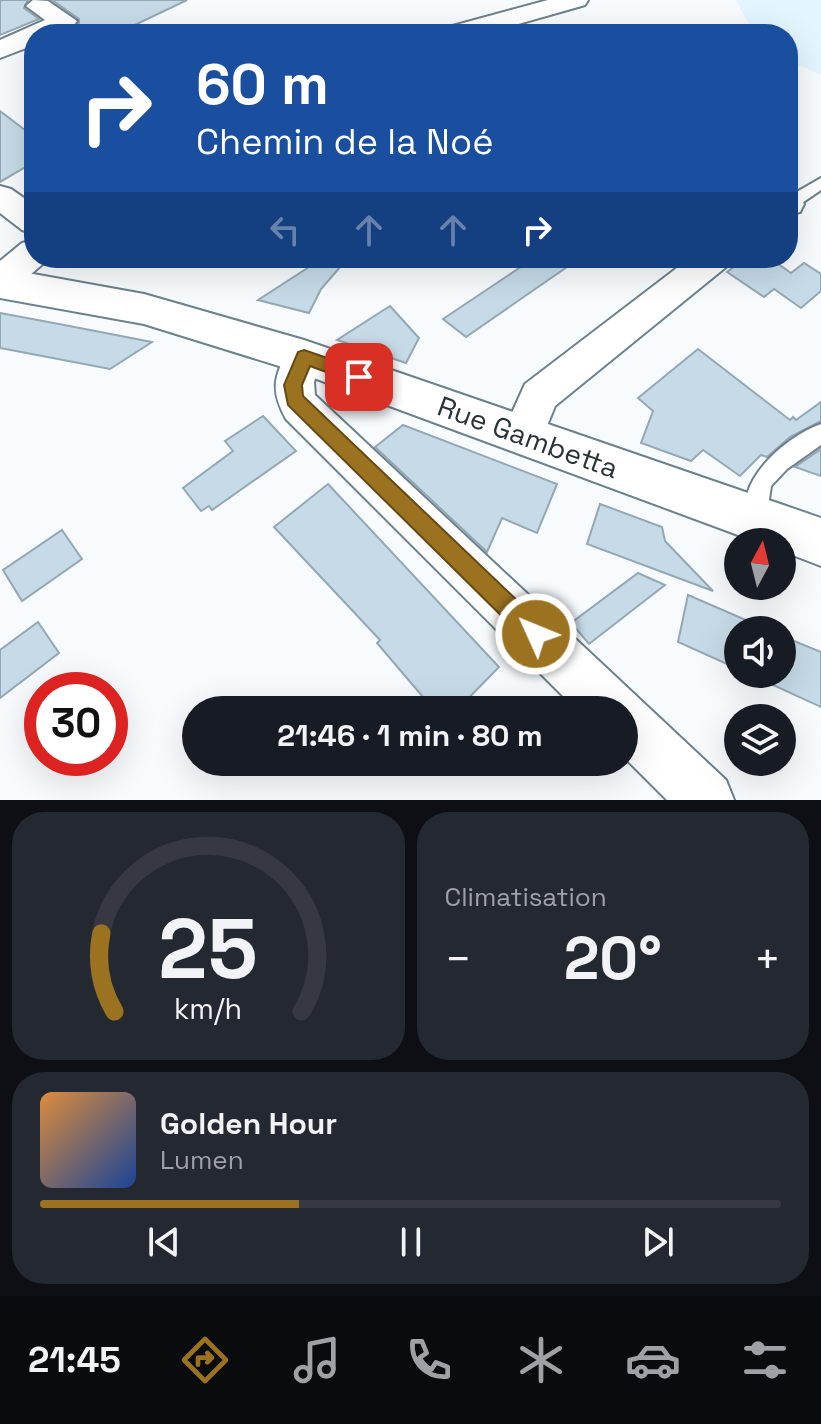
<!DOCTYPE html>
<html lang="fr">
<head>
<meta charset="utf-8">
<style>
	:root { --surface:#171b24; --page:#242831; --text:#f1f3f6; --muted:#9ea1a6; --line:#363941; --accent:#9b721f }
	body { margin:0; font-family:"Space Grotesk",sans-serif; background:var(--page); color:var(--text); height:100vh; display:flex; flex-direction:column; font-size:30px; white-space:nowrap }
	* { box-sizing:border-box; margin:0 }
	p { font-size:26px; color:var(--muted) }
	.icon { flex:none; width:44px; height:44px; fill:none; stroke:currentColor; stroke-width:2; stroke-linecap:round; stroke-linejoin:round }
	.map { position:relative; height:800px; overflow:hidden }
	.details { display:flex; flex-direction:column; gap:12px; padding:12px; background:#0d0f14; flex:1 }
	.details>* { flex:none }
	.hud { position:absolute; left:24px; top:24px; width:774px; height:244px; border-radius:32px; box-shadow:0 8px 32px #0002; background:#1a4fa0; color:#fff; overflow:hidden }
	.needle { width:52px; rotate:7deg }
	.controls { position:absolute; left:724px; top:528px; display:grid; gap:16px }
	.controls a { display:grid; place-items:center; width:72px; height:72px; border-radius:50%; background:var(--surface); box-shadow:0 8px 32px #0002; font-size:40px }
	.speed { position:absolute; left:24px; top:672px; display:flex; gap:16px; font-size:40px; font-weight:700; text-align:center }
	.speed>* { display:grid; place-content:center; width:104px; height:104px; border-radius:50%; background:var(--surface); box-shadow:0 8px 32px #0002; line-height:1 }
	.speed .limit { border:12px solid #d22; background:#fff; color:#111 }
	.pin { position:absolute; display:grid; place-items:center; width:68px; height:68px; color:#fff; margin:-34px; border-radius:16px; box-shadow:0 4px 12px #0006 }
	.me { position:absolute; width:88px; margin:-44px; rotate:314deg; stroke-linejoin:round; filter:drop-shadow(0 0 6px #0008) }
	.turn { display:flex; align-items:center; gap:28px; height:168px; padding:0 40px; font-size:36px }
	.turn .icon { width:104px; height:104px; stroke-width:2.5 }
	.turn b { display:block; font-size:56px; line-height:68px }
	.lanes { display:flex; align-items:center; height:76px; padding:0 40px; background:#0003; justify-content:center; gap:40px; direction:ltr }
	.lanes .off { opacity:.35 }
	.big { font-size:60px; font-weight:600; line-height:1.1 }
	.details .card { flex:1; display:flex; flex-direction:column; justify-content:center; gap:12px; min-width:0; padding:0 28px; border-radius:32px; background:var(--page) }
	.details .dial { align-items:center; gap:0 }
	.dial svg { height:208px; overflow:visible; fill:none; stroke:var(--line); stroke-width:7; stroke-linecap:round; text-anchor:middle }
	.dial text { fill:var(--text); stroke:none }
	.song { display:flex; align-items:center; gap:24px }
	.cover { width:96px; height:96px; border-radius:12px; background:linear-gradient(135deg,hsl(30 70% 55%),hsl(220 70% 35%)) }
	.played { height:8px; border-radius:4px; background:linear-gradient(90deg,var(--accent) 35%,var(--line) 35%) }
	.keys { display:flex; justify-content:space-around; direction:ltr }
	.heat { display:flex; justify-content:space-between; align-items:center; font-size:44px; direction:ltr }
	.details .tiles { flex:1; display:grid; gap:12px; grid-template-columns:1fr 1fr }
	.card:last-child { grid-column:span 2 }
	.trip { position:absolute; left:182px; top:696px; width:456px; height:80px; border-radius:40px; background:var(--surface); box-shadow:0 8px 32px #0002; font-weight:600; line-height:80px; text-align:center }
	.tab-bar { display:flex; height:128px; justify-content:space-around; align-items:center; background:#090b0e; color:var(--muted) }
	.tab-bar .icon { width:56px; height:56px }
	.tab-bar .active { color:var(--accent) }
	.tab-bar b { font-size:36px; color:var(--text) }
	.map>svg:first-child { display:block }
	.built { fill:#e3f5fe }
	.building { fill:#c6dbe7; stroke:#94a8b3; stroke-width:2 }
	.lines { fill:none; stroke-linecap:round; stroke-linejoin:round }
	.service-casing { stroke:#6d818b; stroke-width:4 }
	.minor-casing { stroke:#6d818b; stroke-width:4 }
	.secondary-casing { stroke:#6d818b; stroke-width:4 }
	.service { fill:#fff; fill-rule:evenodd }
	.minor { fill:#fff; fill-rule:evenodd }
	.secondary { fill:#fff; fill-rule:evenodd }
	.route { fill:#9b721f; stroke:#654a14; stroke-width:2 }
	.labels { text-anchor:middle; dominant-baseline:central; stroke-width:6; stroke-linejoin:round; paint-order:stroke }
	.street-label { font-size:28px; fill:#2b3337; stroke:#fff }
</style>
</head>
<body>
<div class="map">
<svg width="821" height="800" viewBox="0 0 821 800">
	<rect width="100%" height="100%" fill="#f7fbfe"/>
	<!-- built -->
	<polygon class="built" points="736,0 821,0 821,75 788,60 788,34 749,34 748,23"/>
	<!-- building -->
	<g class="building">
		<polygon points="0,0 28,0 24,8 39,19 0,35"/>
		<polygon points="52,0 187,0 116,34 77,34 71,31 79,23 79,19"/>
		<polygon points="0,111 34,137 34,162 0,182"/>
		<polygon points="323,258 348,258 321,289 309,313 258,300"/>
		<polygon points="534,258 580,258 466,337 443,319"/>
		<polygon points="746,258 770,258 791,273 804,263 821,274 821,291 801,308 774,289 764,297 727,272"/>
		<polygon points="390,306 419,338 406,363 337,340"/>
		<polygon points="0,313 59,324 152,342 110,369 0,348"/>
		<polygon points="698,349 790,420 793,417 796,420 821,402 821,421 790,437 767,457 761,455 740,476 703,450 691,461 641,443 653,411 638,398"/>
		<polygon points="263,416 296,451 212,510 209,506 201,511 183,488 233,451 225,441"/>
		<polygon points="403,425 557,484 537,533 502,518 487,552 375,447"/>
		<polygon points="821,449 821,476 795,467"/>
		<polygon points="328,484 499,667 457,710 434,710 377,643 380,640 274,527"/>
		<polygon points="600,504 662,527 665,541 713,591 587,544"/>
		<polygon points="62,530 82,559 22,601 3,570"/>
		<polygon points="638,573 665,585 589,644 571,623"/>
		<polygon points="688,595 769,630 738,630 738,669 678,642"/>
		<polygon points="38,622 59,653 0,698 0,650"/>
		<polygon points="782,636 821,652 821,707 749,674 782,674"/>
	</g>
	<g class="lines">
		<defs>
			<g id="service">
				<polygon points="821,178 821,190 796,207 788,208 788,197"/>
				<path d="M821 424V445L787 469 771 486 765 526 757 529 749 526C730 484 785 437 821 424Z"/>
			</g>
			<g id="minor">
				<path d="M33 0 48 1 77 21C67 35 50 34 34 34V45L0 58V40L45 20 26 6Z"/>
				<polygon points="548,0 588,0 585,5 483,34 441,34 445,28"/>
				<polygon points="0,186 11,189 34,205 34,234 22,230 0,213"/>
				<polygon points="788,190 799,193 804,204 800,212 788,215"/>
				<polygon points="34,240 34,258 48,258 46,261 13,290 0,294 0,261 22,243"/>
				<polygon points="690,258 731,258 726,267 555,406 538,448 523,453 508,448 502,435 525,384"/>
				<path d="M304 342 318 346 323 357 314 382 315 395 726 780 734 800H667L624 757V710H577L286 419C269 388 275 376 290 346Z"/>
			</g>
			<polygon id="secondary" points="0,268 144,294 304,340 821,518 821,566 782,551 782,542 757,542 295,371 144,324 0,298"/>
		</defs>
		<!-- service casing -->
		<use href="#service" class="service-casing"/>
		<!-- minor casing -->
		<use href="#minor" class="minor-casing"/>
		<!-- secondary casing -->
		<use href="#secondary" class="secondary-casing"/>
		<!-- service -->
		<use href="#service" class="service"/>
		<!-- minor -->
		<use href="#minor" class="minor"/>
		<!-- secondary -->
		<use href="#secondary" class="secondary"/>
	</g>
	<!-- route -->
	<polygon class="route" points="304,350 365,371 368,377 359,384 310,366 302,385 303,396 544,626 547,634 544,642 536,645 528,642 288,405 284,385 298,352"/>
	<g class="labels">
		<!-- street labels -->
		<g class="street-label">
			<text transform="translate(528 437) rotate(20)">Rue Gambetta</text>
		</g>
	</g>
</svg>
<div class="controls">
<a><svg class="needle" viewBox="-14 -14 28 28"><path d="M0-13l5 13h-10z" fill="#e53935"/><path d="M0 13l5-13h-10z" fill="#9ea1a6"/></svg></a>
<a><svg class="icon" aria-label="sound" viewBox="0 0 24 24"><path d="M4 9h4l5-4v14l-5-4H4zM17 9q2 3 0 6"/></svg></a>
<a><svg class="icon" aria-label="layers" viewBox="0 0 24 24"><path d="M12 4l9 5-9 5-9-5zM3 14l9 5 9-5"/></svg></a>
</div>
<div class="speed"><div class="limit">30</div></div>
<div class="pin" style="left:359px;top:377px;background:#d93025"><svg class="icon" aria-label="arrive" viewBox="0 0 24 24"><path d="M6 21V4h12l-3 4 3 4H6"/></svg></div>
<svg class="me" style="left:536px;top:634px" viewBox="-20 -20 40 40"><circle r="17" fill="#9b721f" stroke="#fff" stroke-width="3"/><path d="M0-11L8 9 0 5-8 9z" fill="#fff"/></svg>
<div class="trip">21:46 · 1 min · 80 m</div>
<div class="hud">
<div class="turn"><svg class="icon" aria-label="right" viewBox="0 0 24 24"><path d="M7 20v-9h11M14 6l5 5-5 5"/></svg><div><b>60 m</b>Chemin de la Noé</div></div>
<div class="lanes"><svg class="icon off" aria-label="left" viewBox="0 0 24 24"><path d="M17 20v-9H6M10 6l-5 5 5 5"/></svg><svg class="icon off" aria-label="ahead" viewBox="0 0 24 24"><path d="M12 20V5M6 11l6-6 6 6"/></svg><svg class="icon off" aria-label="ahead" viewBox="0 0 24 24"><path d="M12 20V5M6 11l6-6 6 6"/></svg><svg class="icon" aria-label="right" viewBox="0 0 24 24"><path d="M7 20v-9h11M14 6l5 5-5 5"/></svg></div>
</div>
</div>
<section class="details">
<div class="tiles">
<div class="card dial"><svg viewBox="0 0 100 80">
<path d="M14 69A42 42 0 1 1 86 69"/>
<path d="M14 69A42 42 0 0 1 9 39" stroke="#9b721f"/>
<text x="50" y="56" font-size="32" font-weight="700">25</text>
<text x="50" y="72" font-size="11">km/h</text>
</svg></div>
<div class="card"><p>Climatisation</p>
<div class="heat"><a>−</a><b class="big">20°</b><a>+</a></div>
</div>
<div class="card">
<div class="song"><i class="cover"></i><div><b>Golden Hour</b><p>Lumen</p></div></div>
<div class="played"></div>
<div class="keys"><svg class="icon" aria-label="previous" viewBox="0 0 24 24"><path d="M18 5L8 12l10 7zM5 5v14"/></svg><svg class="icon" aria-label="pause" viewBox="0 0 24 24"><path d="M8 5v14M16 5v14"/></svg><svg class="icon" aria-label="next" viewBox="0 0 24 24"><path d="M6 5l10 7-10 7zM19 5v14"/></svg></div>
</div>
</div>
</section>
<nav class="tab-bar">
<b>21:45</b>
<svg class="icon active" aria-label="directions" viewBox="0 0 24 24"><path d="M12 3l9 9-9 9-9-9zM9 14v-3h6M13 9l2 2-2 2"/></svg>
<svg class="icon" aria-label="music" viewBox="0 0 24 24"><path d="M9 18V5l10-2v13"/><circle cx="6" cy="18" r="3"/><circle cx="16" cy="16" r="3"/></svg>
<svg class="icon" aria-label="phone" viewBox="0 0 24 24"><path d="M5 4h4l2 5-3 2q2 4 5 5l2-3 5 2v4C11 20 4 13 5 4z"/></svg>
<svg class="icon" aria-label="climate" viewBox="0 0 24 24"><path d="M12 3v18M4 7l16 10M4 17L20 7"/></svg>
<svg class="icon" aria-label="car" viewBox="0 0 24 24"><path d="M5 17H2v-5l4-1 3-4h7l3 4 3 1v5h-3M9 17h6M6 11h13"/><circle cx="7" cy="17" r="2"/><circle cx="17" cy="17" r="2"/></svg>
<svg class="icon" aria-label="filters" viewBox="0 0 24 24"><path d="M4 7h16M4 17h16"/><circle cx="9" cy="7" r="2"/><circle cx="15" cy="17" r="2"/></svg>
</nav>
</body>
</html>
